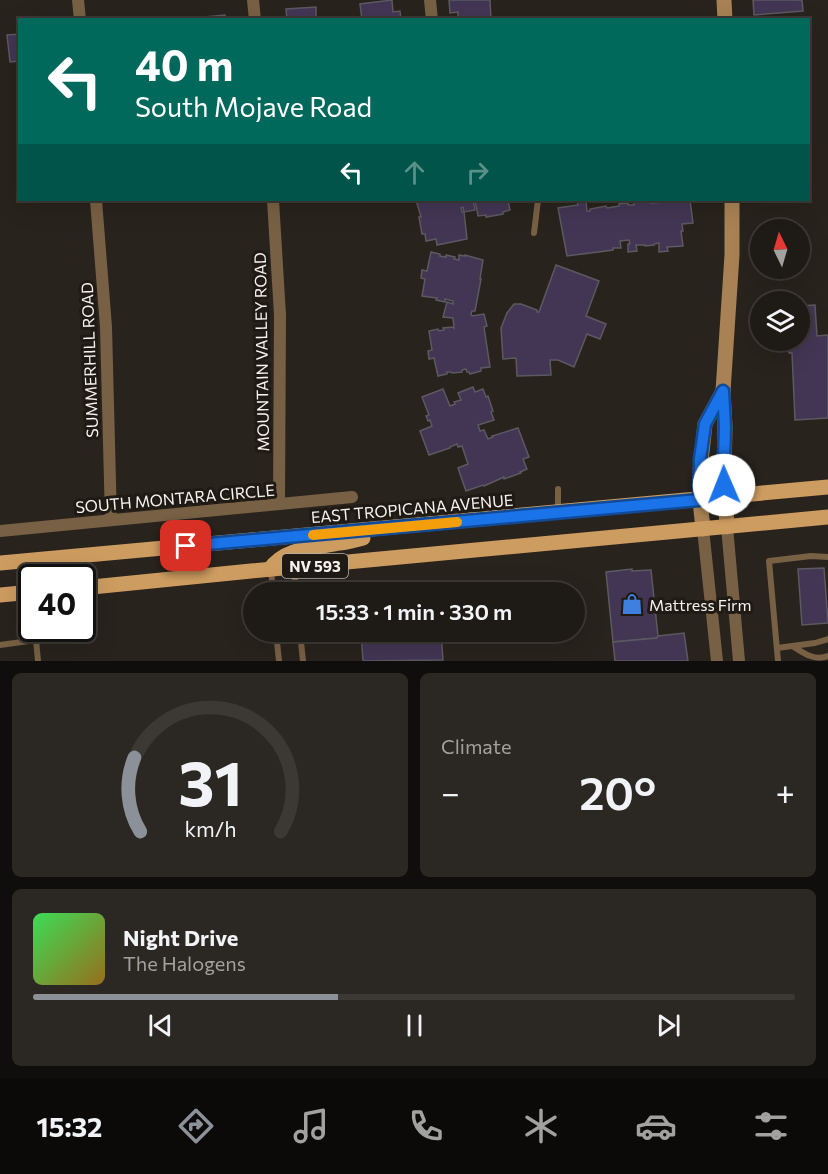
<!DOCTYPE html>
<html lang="en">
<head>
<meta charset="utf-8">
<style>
	:root { --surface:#1e1a15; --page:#2b2722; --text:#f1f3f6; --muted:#a1a1a0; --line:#3c3834; --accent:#8c9099 }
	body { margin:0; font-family:Commissioner,sans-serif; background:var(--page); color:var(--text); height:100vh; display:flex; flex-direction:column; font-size:22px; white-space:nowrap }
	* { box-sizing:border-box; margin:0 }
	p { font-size:20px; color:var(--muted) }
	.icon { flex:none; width:33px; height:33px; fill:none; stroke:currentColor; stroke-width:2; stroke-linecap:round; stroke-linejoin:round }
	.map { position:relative; height:661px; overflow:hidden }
	.side { display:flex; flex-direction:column; gap:12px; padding:12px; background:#100e0c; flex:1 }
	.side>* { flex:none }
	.top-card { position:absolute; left:18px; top:18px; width:792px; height:183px; border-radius:0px; box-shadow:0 6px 24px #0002,0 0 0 2px var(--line); background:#00695c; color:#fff; overflow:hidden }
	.needle { width:39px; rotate:355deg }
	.controls { position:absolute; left:750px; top:219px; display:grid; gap:12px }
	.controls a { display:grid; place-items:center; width:60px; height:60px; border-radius:50%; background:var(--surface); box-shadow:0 6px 24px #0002,0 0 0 2px var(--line); font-size:30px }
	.speed { position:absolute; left:18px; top:564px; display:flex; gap:12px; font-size:30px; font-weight:700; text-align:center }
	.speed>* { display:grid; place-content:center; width:78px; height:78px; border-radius:50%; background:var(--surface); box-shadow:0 6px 24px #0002,0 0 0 2px var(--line); line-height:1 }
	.speed .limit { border:3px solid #111; border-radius:9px; background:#fff; color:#111 }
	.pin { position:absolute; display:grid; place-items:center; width:51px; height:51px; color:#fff; margin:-26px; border-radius:12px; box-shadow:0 3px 9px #0006 }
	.me { position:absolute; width:66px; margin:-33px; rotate:359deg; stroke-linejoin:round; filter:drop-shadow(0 0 4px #0008) }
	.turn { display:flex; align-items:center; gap:21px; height:126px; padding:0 18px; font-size:27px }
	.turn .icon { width:78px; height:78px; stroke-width:2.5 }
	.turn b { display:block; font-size:42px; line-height:51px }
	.lanes { display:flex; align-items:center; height:57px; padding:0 18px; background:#0003; justify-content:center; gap:30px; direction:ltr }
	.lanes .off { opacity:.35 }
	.big { font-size:45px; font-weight:600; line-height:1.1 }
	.side .tile { flex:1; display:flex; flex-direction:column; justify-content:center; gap:9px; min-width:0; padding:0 21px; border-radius:9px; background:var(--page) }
	.side .dial { align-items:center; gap:0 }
	.dial svg { height:156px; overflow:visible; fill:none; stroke:var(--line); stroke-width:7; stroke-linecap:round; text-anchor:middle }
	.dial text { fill:var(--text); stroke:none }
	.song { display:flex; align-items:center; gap:18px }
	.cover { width:72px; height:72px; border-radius:9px; background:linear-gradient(135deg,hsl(130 70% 55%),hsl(40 70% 35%)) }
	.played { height:6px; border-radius:3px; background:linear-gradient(90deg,var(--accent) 40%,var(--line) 40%) }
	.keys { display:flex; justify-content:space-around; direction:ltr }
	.heat { display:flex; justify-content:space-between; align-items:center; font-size:33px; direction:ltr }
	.side .tiles { flex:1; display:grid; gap:12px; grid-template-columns:1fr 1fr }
	.tile:last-child { grid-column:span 2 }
	.trip { position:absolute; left:243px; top:582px; width:342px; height:60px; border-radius:30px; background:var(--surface); box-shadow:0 6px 24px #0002,0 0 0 2px var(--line); font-weight:600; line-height:60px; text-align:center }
	.dock { display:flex; height:96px; justify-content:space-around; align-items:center; background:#0c0a08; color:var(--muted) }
	.dock .icon { width:42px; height:42px }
	.dock .active { color:var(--accent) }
	.dock b { font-size:27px; color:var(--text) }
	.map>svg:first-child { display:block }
	.building { fill:#423654; stroke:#5c5961; stroke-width:1.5 }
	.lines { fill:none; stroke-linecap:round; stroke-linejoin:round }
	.lane { stroke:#786044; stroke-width:6 }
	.street { stroke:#786044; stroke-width:12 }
	.secondary { stroke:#a88254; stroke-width:15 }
	.primary { stroke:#cd9c60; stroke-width:15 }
	.route-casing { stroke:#114b97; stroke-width:15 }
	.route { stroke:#1a73e8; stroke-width:10 }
	.slow { stroke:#f59e0b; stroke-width:10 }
	.labels { text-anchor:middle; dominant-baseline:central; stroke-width:6; stroke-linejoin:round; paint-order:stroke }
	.shield { fill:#1f1a13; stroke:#b6b2ac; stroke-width:1.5 }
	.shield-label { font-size:15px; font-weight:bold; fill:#f6f3ee }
	.street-label { font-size:16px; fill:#f6f3ee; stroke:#1f1a13 }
	.poi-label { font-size:16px; fill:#f6f3ee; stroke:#1f1a13; text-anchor:start }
</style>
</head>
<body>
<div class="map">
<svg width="828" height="661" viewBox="0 0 828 661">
	<rect width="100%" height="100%" fill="#28231c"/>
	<!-- building -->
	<g class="building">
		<polygon points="392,0 393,12 400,11 401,20 362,20 360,4"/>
		<polygon points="449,0 490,0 491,20 458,20 458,12 450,13"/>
		<polygon points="753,0 802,0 803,11 754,15"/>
		<polygon points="316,7 316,20 287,20 286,9"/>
		<polygon points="225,15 226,20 184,20 184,19"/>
		<polygon points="20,34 20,61 10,62 7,35"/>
		<polygon points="416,200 513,200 514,201 508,201 510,210 503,212 503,214 486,217 486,215 478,216 475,200 473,200 475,210 464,212 463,207 461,208 462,212 464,212 467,239 437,245 436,239 426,241 425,234 422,234 419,217 421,217"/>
		<polygon points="577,200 586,200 587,211 590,211 590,209 606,206 607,208 619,206 619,204 628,203 628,205 634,205 634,202 650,201 651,203 663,202 663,200 672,200 672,201 690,200 693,223 682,224 683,231 681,231 683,246 667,247 668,251 659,252 659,243 654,244 654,245 645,246 645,245 636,245 637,251 628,252 628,244 630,244 629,240 620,241 621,248 613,248 613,250 567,256 558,208 578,205"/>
		<polygon points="431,252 440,254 440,256 446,257 446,255 455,257 454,259 459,260 459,255 465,256 465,255 483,260 480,279 481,279 475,311 472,311 471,314 472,316 484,314 487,326 484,327 490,367 481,368 481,371 470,374 469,372 467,372 466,369 462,370 462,372 452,373 451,372 447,372 447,374 438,376 434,358 429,359 428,351 432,350 429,331 438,329 439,331 444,330 443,328 453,327 454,328 453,318 443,317 447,302 453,304 453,301 445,299 445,302 436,300 437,298 422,296 425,279 421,278 422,270 427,271"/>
		<polygon points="556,265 599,281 586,316 606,324 600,339 587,334 574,367 558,360 550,360 551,375 517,376 516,358 503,359 501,328 507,313 514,304 521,304 537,310 537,312 539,312"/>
		<polygon points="815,305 817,336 828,335 828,418 795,420 792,353 789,353 788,340 800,340 800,306"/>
		<polygon points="473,387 475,392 483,389 486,397 488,396 493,411 491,412 494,420 478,425 480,431 484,430 488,439 493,437 492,436 518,428 529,457 523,459 527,469 520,472 521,473 504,479 504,477 484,486 483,485 466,491 458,468 468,464 462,446 458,447 457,444 450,447 450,448 429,455 420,431 432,426 430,420 428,421 426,416 429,415 422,397 443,389 450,406 455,404 454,402 461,400 458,393"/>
		<polygon points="824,568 828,623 802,625 798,569"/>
		<polygon points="632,569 632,571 651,570 658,636 657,638 613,642 606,572"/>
		<polygon points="361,632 441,632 443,660 363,661"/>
		<polygon points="684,633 688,661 615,661 613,642 657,638 658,636"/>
	</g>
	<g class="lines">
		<!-- lane -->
		<g class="lane">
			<polyline points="534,233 538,200"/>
			<polyline points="558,489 558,512"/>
			<polyline points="294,568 296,592"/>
			<polyline points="271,570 273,592"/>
			<polyline points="276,632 279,661"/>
			<polyline points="300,632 303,661"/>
			<polyline points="0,645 36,640 38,661"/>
			<path d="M794 647C805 654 815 661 828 656"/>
			<polyline points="777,648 815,643 828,639"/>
			<polyline points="778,661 769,561 811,556 828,557"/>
		</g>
		<!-- street -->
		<g class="street">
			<polyline points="78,0 80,20"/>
			<polyline points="253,0 255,20"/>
			<polyline points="430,0 432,20"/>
			<polyline points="96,200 106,327 111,520"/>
			<polyline points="273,200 280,315 279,504"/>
			<polyline points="727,527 739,661"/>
			<polyline points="703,529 717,661"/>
			<polyline points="0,531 352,497"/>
		</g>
		<!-- secondary -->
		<g class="secondary">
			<polyline points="724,0 725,20"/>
			<polyline points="727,527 724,472 725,427 723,391 732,255 732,200"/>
			<polyline points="703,529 700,500 700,471 705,424 723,391"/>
		</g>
		<!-- primary -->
		<g class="primary">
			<polyline points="0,563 828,487"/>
			<path d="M270 569C285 547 316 548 340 543 348 542 356 540 363 538"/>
			<polyline points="82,588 251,571 828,517"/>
			<polyline points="0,595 32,592"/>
		</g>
	</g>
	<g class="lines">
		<defs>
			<polyline id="route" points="186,546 699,500 700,459 705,424 723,391 725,427 724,457 724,485"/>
		</defs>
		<!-- route casing -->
		<use href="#route" class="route-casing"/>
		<!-- route -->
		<use href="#route" class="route"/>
		<!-- slow -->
		<polyline class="slow" points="313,535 457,522"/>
	</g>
	<!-- icons -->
	<defs>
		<symbol id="shop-bare" viewBox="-9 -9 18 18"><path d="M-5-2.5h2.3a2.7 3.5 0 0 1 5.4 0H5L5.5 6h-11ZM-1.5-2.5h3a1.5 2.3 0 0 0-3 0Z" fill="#3f7fe0" stroke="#1f1a13" stroke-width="2.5" paint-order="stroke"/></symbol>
	</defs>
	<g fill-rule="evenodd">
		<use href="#shop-bare" x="617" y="589" width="30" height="30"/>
	</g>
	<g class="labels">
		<!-- shield labels -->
		<rect class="shield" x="282" y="554" width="66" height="24" rx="4.5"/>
		<g class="shield-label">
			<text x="315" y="566">NV 593</text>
		</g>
		<!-- street labels -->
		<g class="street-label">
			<text transform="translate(261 352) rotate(-91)">MOUNTAIN VALLEY ROAD</text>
			<text transform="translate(89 360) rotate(-92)">SUMMERHILL ROAD</text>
			<text transform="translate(175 498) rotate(-5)">SOUTH MONTARA CIRCLE</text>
			<text transform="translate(412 508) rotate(-5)">EAST TROPICANA AVENUE</text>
		</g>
		<!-- poi labels -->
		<g class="poi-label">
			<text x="649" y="604">Mattress Firm</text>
		</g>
	</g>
</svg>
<div class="controls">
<a><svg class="needle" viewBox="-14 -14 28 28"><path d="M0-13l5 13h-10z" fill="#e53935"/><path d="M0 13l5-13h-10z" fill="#a1a1a0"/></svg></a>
<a><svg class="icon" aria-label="layers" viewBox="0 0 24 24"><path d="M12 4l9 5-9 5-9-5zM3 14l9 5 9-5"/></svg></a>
</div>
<div class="speed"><div class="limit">40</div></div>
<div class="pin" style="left:186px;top:546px;background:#d93025"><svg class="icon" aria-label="arrive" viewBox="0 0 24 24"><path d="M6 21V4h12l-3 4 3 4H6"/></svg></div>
<svg class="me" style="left:724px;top:485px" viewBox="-20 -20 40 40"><circle r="19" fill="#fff"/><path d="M0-13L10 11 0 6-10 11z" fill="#1a73e8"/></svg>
<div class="trip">15:33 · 1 min · 330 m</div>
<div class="top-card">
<div class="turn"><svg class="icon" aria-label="left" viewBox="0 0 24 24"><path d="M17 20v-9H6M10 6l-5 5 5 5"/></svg><div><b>40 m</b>South Mojave Road</div></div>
<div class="lanes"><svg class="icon" aria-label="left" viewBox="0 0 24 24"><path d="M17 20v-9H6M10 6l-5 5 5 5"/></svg><svg class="icon off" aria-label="ahead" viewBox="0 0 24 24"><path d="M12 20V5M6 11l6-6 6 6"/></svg><svg class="icon off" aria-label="right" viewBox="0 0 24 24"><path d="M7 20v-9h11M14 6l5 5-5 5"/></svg></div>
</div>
</div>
<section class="side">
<div class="tiles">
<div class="tile dial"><svg viewBox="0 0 100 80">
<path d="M14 69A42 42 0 1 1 86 69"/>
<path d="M14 69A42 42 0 0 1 11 31" stroke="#8c9099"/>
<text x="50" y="56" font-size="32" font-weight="700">31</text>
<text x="50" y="72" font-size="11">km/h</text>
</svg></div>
<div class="tile"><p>Climate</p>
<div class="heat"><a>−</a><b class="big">20°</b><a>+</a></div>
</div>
<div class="tile">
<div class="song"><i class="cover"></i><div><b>Night Drive</b><p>The Halogens</p></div></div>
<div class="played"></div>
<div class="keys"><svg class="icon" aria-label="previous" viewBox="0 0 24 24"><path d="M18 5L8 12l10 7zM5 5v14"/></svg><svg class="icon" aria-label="pause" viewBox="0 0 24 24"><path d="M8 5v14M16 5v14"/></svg><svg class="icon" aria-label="next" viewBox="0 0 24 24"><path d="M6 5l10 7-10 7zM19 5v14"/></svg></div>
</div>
</div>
</section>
<nav class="dock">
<b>15:32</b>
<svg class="icon active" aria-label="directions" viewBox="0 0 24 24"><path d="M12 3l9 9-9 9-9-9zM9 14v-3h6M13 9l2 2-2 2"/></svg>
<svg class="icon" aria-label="music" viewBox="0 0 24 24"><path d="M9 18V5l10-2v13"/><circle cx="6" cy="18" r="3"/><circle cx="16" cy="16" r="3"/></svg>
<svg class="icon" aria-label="phone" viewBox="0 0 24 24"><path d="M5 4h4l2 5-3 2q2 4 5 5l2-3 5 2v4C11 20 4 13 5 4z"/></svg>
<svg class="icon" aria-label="climate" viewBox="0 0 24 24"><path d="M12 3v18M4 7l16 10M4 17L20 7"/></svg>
<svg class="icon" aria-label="car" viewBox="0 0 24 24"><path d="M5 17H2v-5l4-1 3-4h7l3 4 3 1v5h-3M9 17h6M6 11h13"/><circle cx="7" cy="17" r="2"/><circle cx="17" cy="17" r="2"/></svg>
<svg class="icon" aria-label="filters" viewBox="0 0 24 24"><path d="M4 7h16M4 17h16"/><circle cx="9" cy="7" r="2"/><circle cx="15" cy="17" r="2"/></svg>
</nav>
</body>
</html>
